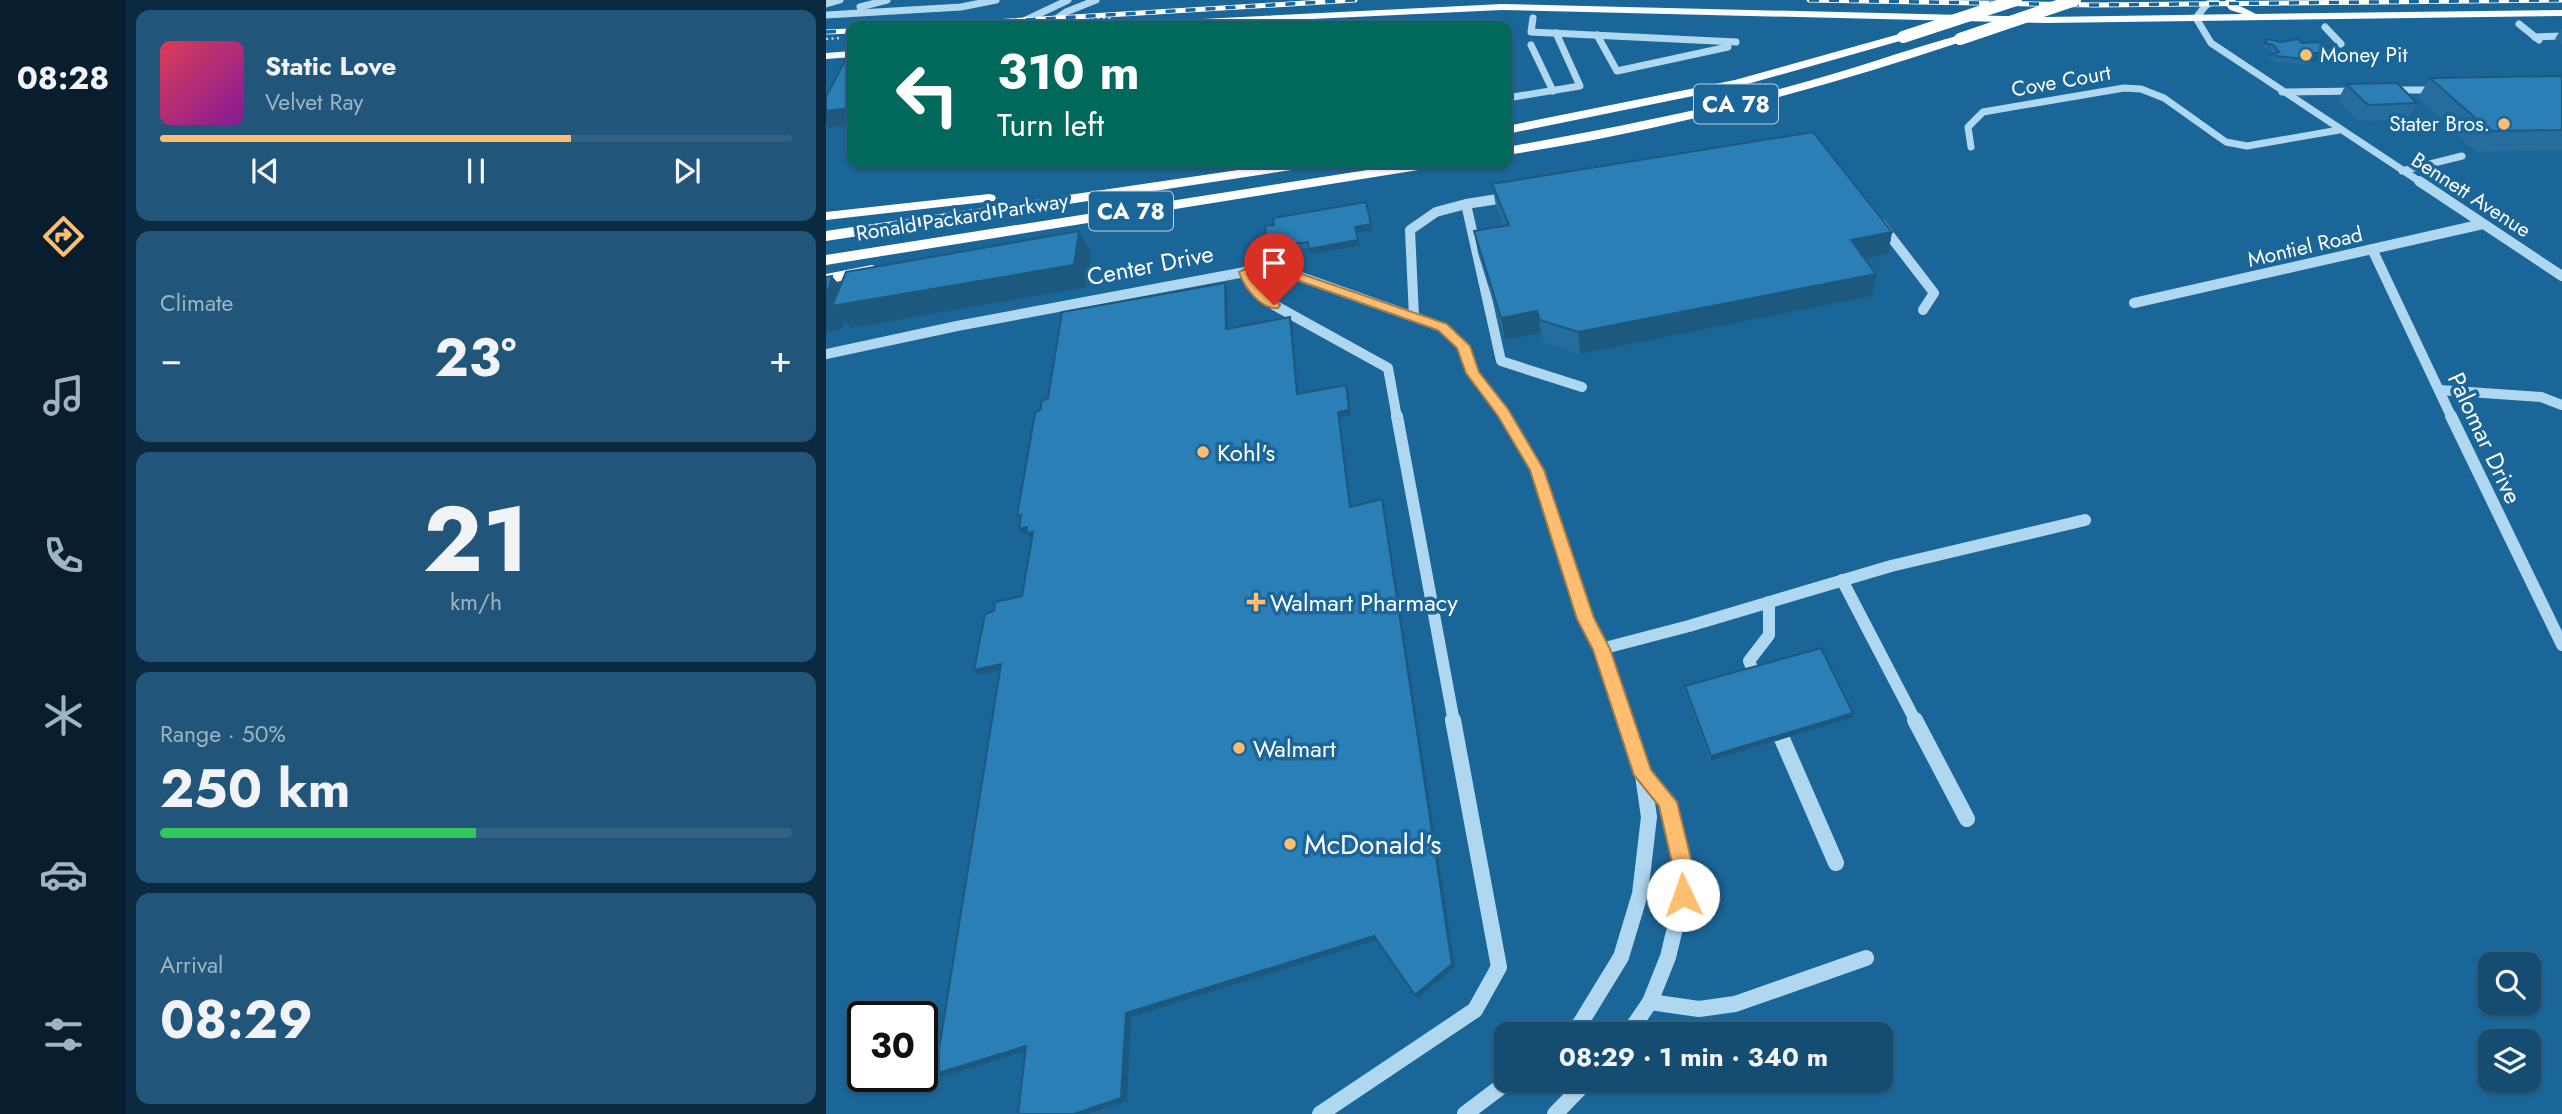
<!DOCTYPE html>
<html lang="en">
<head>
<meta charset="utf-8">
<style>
	:root { --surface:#144c72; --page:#21567a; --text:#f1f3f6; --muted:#9db4c4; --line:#336384; --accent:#ffbe6f }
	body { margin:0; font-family:Jost,sans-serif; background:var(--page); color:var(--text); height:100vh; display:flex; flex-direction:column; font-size:26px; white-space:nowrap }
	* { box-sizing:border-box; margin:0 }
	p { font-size:23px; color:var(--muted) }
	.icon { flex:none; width:38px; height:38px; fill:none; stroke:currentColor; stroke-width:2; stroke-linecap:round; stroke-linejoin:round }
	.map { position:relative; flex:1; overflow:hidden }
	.sheet { display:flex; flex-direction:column; gap:10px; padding:10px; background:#0b2a3f; width:700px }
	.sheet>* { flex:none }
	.hud { position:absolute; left:21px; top:21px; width:665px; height:147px; border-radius:14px; box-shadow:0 2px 5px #0004,0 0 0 2px var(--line); background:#00695c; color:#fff; overflow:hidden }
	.controls { position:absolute; left:1652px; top:952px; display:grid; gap:14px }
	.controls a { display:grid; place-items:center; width:63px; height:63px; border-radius:14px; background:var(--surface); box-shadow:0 2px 5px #0004,0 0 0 2px var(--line); font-size:35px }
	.speed { position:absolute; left:21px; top:1001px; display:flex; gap:14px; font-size:35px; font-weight:700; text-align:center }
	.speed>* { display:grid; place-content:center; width:91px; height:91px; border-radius:50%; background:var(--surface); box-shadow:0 2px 5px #0004,0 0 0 2px var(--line); line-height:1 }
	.speed .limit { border:4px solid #111; border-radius:10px; background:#fff; color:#111 }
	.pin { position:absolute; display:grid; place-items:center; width:60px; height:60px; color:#fff; margin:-72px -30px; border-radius:50% 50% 50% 0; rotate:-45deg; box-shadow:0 0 7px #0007 }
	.pin .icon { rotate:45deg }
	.me { position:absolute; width:77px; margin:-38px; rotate:357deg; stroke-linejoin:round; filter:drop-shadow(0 0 5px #0008) }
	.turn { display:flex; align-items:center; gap:24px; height:147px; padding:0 35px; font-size:32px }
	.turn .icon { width:91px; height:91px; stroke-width:2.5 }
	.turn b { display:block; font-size:49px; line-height:60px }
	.big { font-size:52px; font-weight:700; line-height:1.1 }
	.sheet .widget { flex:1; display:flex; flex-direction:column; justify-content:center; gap:10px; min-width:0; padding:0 24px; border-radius:14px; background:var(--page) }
	.sheet .dial { align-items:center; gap:0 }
	.dial b { font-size:91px; line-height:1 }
	.song { display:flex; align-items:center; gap:21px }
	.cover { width:84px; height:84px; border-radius:10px; background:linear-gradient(135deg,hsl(350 70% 55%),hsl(290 70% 35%)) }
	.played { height:7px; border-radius:4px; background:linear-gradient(90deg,var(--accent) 65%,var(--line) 65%) }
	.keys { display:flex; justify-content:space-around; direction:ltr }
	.heat { display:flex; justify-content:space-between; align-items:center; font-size:38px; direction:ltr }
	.charge { height:10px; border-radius:5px; background:linear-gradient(90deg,#34c759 50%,var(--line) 0) }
	.trip { position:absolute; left:668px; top:1022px; width:399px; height:70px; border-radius:14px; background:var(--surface); box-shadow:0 2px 5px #0004,0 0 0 2px var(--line); font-weight:700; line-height:70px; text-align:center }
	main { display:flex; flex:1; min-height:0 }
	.tab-bar { display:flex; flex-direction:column; width:126px; justify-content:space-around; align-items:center; background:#081e2e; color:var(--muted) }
	.tab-bar .icon { width:49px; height:49px }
	.tab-bar .active { color:var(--accent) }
	.tab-bar b { font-size:32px; color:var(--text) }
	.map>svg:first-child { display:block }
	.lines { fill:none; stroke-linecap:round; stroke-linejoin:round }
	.path { stroke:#b0d7f0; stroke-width:2.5; stroke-dasharray:2 3.5; stroke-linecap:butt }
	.minor-far3 { stroke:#b0d7f0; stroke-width:7 }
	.minor-far2 { stroke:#b0d7f0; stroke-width:10 }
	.minor-far1 { stroke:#b0d7f0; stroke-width:12 }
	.minor { stroke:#b0d7f0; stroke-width:16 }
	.major { fill:#f9fcff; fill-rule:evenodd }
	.highway { fill:#fff; fill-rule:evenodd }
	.rail-casing { stroke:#fff; stroke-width:5 }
	.rail { stroke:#1b6698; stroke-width:3.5; stroke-dasharray:10; stroke-linecap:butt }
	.highway-bridge { stroke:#fff; stroke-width:12 }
	.wall { fill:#246d9d }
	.shaded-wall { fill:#1d597f }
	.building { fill:#2a7fb6; stroke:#1d597f; stroke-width:2 }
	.route { fill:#ffbe6f; stroke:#a67c48; stroke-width:2 }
	.poi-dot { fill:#ffbe6f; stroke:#1b6698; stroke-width:2.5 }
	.labels { text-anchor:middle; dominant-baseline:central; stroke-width:7; stroke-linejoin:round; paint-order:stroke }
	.far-poi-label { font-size:21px; fill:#fff; stroke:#1b6698; text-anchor:start }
	.far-street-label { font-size:21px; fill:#fff; stroke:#1b6698 }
	.shield { fill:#1b6698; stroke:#bbd1e0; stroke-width:2 }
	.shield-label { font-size:23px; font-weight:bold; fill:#fff }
	.street-label { font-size:24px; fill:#fff; stroke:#1b6698 }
	.poi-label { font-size:24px; fill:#fff; stroke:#1b6698; text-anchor:start }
	.near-poi-label { font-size:28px; fill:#fff; stroke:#1b6698; text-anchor:start }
</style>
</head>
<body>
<main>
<nav class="tab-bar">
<b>08:28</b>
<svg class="icon active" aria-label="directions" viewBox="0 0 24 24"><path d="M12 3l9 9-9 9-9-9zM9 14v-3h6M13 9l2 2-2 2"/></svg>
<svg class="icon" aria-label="music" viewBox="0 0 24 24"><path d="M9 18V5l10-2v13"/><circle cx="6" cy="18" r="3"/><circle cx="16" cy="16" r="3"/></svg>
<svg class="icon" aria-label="phone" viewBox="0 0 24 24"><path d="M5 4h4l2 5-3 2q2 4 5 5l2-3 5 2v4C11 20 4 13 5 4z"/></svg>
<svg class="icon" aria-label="climate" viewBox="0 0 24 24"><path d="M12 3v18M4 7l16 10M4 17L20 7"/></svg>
<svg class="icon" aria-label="car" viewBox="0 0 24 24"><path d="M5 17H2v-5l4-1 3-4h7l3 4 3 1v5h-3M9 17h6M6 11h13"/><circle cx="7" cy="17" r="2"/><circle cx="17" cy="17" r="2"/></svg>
<svg class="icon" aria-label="filters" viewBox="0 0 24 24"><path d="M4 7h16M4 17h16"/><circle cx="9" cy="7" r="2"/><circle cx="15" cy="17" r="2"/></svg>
</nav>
<section class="sheet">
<div class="widget">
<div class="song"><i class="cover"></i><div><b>Static Love</b><p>Velvet Ray</p></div></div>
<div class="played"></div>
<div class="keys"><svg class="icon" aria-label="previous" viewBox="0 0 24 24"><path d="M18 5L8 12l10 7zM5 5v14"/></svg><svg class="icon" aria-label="pause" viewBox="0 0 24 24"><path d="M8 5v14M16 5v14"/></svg><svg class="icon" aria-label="next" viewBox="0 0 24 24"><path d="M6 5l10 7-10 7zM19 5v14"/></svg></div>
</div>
<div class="widget"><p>Climate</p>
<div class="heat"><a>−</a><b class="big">23°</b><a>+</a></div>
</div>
<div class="widget dial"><b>21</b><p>km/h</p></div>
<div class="widget"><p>Range · 50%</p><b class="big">250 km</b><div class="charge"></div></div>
<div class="widget"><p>Arrival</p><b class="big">08:29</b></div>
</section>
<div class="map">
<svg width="1736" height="1114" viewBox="0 0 1736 1114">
	<rect width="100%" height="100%" fill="#1b6698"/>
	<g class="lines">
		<!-- path -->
		<g class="path">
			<polyline points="266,20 285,18"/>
			<polyline points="0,39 13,38"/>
		</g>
		<!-- minor-far3 -->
		<g class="minor-far3">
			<polyline points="1390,0 1380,5 1370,18 1385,43 1596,183"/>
			<polyline points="0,4 14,0"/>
			<polyline points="34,7 61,0"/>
			<polyline points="0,15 135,7 170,0"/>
			<polyline points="707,18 705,32 910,42"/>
			<polyline points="1693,24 1713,40"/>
			<polyline points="194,26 200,20 242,0"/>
			<polyline points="220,26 240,12 270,0"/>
			<polyline points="1499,27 1515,44"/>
			<polyline points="771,35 791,71 902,47"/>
			<polyline points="1709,37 1736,36"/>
			<polyline points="705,45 727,91"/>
			<polyline points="1561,90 1613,90"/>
			<polyline points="1456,92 1533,91"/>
			<polyline points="681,98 754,86 730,33"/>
			<polyline points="1145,147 1142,127 1157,112 1298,88 1315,89 1338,98 1400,142 1421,146 1513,130"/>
			<polyline points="124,163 128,166 150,163"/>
			<polyline points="1576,171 1636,156"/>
		</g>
		<!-- minor-far2 -->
		<g class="minor-far2">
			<polyline points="1593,181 1736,276"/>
			<polyline points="640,204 685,197"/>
			<polyline points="1055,224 1108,293 1097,310"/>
			<polyline points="1546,249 1626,418"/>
			<polyline points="419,272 424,285 448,305 562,368 571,418"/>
			<polyline points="1308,303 1657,224"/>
			<polyline points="588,317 584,230 610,212 640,204 675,361 756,387"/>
			<polyline points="0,354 131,326 435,269 455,270 616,327 637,346 646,373 680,418"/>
			<polyline points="1614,390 1715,397 1736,405"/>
		</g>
		<!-- minor-far1 -->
		<g class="minor-far1">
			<polyline points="571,416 628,722"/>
			<polyline points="679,416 711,470 759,619 775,649 799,722"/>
			<polyline points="1625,416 1736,645"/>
			<polyline points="1016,580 1090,722"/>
			<polyline points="775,649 863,626 1065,566 1259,520"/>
			<polyline points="932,682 923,661 943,635 943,602"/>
		</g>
		<!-- minor -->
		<g class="minor">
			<polyline points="1089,720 1141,819"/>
			<polyline points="950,725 1010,863"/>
			<polyline points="824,1002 873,1009 909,1004 1040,958"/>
			<polyline points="741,1034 754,1024 795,957 814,894 823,817 817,775 799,720"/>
			<polyline points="802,1034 824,1002 842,957 857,895 857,867 841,801 817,775"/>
			<polyline points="494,1114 649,1010 673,967 627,720"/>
			<polyline points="639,1114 684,1080"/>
			<polyline points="729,1114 762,1080"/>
		</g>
		<!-- major -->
		<g class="major">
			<polygon points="1400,0 1410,0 1408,3 1430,14 1736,10 1736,16 1220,23 676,10 341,26 291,26 296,23 676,4 1220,17 1417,14 1404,10 1398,3"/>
			<polygon points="26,51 26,57 0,59 0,53"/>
		</g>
		<!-- highway -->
		<g class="highway">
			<polygon points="1077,33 1083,37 1081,39 911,87 681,134 681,126 909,80"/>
			<path d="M1134 35 1140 39 1138 41C989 91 836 131 681 155V147C775 130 869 112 961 87 1019 72 1076 51 1134 35Z"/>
			<polygon points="459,163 492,163 485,167 0,241 0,231"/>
			<polygon points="586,163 618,163 611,167 0,265 0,255"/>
			<polygon points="163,194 168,195 170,198 168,201 0,220 0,212"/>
			<polygon points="46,265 52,267 54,270 52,273 0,284 0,274"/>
		</g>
		<defs>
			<g id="rail">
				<polyline points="983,0 1270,5 1736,0"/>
				<polyline points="100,26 529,0"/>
				<polyline points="0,32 26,31"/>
			</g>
		</defs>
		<!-- rail casing -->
		<use href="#rail" class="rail-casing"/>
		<!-- rail -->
		<use href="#rail" class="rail"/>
		<!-- highway-bridge -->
		<g class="highway-bridge">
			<polyline points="1077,37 1190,0"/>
			<polyline points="1134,39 1249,0"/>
		</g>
	</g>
	<!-- wall -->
	<g class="wall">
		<polygon points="1735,29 1736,29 1736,45 1729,39"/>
		<polygon points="1454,42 1476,43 1509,53 1507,58 1490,58 1489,62 1484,62 1482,65 1449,62 1443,59 1446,54 1447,53 1444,50 1437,48 1439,43"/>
		<polygon points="1736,76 1736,150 1650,152 1592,98 1604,78"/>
		<polygon points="1520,84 1591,103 1582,119 1533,121 1512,100"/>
		<polygon points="666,184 1066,232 1062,254 1038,259 1046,296 754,354 718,342 715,333 679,340 652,253 648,231 678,226 670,206"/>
		<polygon points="546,230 531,233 534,246 485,254 483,248 459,250 442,244 440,238"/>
		<polygon points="859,686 1027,713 1025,718 884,761 859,691"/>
	</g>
	<!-- shaded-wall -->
	<g class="shaded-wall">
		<polygon points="1491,57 1489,62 1484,62 1485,60 1483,58"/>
		<polygon points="26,108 26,125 3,128 0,123 0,111"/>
		<polygon points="540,202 546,230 531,233 534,246 485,254 483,249"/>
		<polygon points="253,231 265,253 261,287 25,328 18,320 16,329 0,332 0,298 6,276 24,298"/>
		<polygon points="1066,232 1062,254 1022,262 1025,240"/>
		<polygon points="1050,274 1046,296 754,354 752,332"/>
		<polygon points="399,283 401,289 402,335 400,329"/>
		<polygon points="711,311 715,333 679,340 675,318"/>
		<polygon points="464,317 466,323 473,400 471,394"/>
		<polygon points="520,385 522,390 525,415 514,418 526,512 524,507 512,412"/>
		<polygon points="556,499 558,505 629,967 592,998 589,995"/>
		<polygon points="201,527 211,537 205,539 200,533 197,534 193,529"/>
		<polygon points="175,664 181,669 154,675 148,670"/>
		<polygon points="1027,713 1025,718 884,761 885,756"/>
		<polygon points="548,936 551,940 305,1017 301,1101 261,1114 248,1114 300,1013"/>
		<polygon points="200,1046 206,1049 116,1077 109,1074"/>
	</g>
	<!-- building -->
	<g class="building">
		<polygon points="1442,39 1454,42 1472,39 1476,43 1496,42 1509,53 1488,53 1491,57 1483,58 1485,60 1452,56 1446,54 1453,52 1447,45 1439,43"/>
		<polygon points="23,53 26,53 26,108 0,111 0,97"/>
		<polygon points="1736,76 1736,130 1664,131 1604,78"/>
		<polygon points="1571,83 1591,103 1542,105 1520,84"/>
		<polygon points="987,132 1066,232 1025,240 1050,274 752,332 714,320 711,311 675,318 648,231 683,225 666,184"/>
		<polygon points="540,202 545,224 529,227 532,240 483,249 482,242 457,245 440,238 439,226 448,225 447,218"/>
		<polygon points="253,231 248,265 6,306 20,272"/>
		<polygon points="6,276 0,298 0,277"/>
		<polygon points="399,283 400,329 464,317 471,394 520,385 523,410 512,412 524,507 556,499 626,964 589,995 548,936 300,1013 295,1098 248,1114 192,1114 200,1046 109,1074 175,664 148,670 159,614 168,611 169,602 196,596 207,532 200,533 201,527 193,529 195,515 191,516 209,413 215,409 215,402 222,398 236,312"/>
		<polygon points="995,648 1027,713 885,756 859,686"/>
	</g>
	<!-- route -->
	<path class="route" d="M455 267 621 324 644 346 653 372 682 409 718 470 768 618 784 649 825 770 851 802 867 867 868 895 865 903 857 906 850 903 847 895V867L833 806 808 775 767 650 751 619 704 470 672 416 640 373 631 348 612 330 454 274 426 276 429 284 454 305 452 308C435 310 418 287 413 272L419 269Z"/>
	<!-- markers -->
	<g class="poi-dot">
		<circle cx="1480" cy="55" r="7"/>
		<circle cx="1678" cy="124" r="7"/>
		<circle cx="377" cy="452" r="7"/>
		<path d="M426.5 591.5h7v7h7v7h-7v7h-7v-7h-7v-7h7z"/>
		<circle cx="413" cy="748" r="7"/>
		<circle cx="464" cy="844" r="7"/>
	</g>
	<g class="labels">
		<!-- far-poi labels -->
		<g class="far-poi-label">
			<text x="1494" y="55">Money Pit</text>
			<text x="1664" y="124" text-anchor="end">Stater Bros.</text>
		</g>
		<!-- far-street labels -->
		<g class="far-street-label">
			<text transform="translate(1235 81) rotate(-10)">Cove Court</text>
			<text transform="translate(1645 195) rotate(33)">Bennett Avenue</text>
			<text transform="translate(136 217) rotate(-9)">Ronald Packard Parkway</text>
			<text transform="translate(1479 247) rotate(-13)">Montiel Road</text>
		</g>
		<!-- shield labels -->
		<g class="shield">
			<rect x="868" y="84.5" width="84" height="39" rx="5"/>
			<rect x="263" y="191.5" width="84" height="39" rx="5"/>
		</g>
		<g class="shield-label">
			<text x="910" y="104">CA 78</text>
			<text x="305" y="211">CA 78</text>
		</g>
		<!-- street labels -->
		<g class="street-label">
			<text transform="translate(324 265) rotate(-11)">Center Drive</text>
			<text transform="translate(1659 438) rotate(65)">Palomar Drive</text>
		</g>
		<!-- poi labels -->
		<g class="poi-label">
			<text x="391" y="452">Kohl's</text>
			<text x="444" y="602">Walmart Pharmacy</text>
			<text x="427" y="748">Walmart</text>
		</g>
		<!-- near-poi labels -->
		<g class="near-poi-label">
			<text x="478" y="844">McDonald's</text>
		</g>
	</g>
</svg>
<div class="controls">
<a><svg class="icon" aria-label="search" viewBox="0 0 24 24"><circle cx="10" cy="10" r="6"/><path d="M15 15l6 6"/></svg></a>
<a><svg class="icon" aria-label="layers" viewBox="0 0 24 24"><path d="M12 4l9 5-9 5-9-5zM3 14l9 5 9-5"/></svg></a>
</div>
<div class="speed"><div class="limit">30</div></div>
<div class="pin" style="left:448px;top:305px;background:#d93025"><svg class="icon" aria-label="arrive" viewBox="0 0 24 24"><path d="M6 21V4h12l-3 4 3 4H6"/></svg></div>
<svg class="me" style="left:857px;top:895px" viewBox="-20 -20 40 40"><circle r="19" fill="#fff"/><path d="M0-13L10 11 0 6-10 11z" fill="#ffbe6f"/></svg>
<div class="trip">08:29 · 1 min · 340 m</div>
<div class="hud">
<div class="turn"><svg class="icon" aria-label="left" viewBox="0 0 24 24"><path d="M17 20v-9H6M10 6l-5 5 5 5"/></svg><div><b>310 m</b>Turn left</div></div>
</div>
</div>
</main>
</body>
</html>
